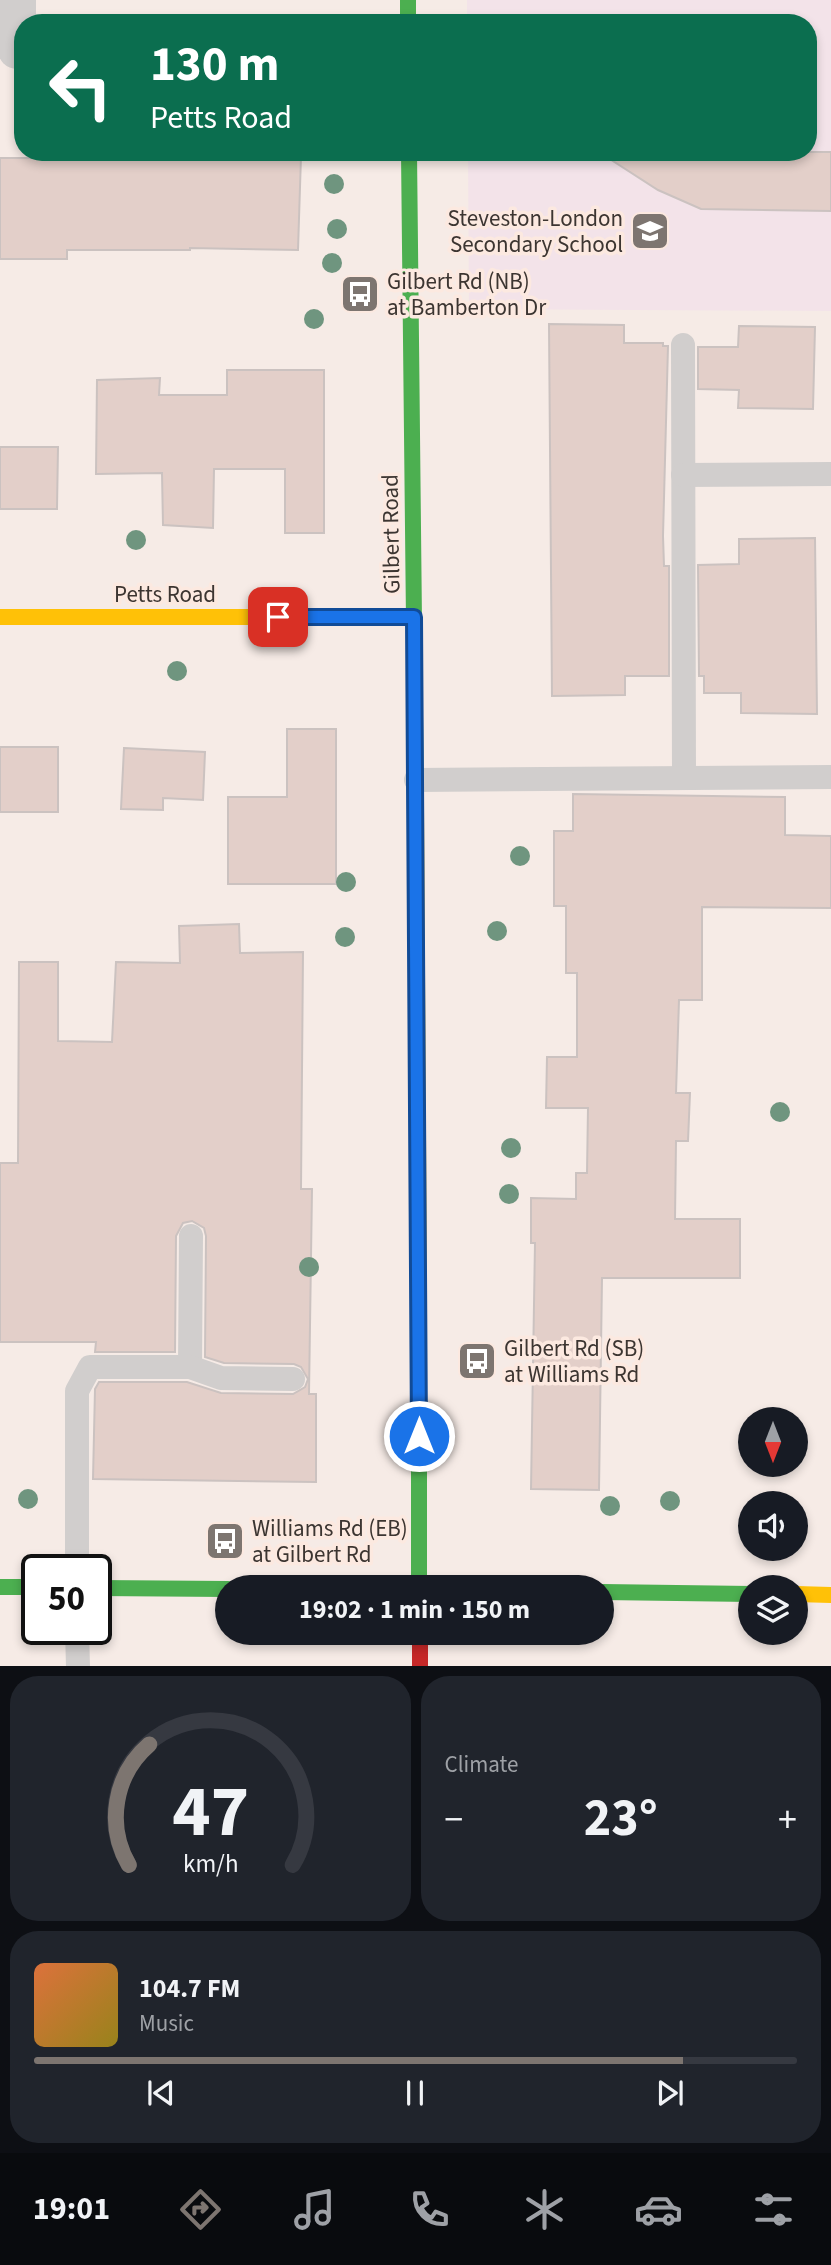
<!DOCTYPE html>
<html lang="en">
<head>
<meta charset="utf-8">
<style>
	:root { --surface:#171b24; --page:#20242c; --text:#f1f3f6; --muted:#9ea1a6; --line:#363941; --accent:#7d7570 }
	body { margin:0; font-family:"Source Sans 3",sans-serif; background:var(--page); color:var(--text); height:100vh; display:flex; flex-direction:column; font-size:26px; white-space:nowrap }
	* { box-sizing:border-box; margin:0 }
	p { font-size:23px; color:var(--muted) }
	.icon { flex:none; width:38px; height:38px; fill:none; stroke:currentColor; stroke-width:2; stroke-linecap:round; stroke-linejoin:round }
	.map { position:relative; height:1666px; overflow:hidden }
	.drawer { display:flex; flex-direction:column; gap:10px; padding:10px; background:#0d0f14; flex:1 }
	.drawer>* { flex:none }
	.banner { position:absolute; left:14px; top:14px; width:803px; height:147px; border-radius:28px; box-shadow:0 4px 10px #0003; background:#0b6e4f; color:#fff; overflow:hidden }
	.needle { width:46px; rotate:180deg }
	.tools { position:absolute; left:738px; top:1407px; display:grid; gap:14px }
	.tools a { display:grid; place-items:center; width:70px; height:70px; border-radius:50%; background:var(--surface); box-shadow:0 4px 10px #0003; font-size:35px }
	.speed { position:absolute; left:21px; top:1554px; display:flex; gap:14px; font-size:35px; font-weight:700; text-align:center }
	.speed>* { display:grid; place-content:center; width:91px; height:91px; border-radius:50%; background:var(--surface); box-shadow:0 4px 10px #0003; line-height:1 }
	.speed .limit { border:4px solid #111; border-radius:10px; background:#fff; color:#111 }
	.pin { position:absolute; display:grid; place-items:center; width:60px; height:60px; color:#fff; margin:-30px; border-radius:14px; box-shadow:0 4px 10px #0006 }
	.me { position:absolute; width:77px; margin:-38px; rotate:0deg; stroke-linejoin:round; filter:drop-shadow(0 0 5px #0008) }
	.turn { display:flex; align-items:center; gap:24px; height:147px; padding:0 21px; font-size:32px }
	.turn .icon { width:91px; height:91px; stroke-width:2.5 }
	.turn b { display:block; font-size:49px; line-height:60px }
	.big { font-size:52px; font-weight:700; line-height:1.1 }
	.drawer .card { flex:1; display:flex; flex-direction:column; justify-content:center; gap:10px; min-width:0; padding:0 24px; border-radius:28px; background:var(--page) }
	.drawer .dial { align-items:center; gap:0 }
	.dial svg { height:182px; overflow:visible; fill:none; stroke:var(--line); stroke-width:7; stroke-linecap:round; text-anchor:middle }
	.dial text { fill:var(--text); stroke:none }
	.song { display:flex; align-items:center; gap:21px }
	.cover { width:84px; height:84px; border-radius:10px; background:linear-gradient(135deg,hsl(20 70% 55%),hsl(50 70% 35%)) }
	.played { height:7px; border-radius:4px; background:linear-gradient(90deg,var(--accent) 85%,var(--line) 85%) }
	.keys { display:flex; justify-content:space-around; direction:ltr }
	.heat { display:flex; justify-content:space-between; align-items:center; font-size:38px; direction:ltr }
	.drawer .tiles { flex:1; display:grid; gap:10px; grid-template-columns:1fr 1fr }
	.card:last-child { grid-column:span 2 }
	.trip { position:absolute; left:215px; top:1575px; width:399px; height:70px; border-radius:35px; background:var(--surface); box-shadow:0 4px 10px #0003; font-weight:700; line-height:70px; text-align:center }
	.menu { display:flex; height:112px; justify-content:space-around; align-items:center; background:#090b0e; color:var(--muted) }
	.menu .icon { width:49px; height:49px }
	.menu .current { color:var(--accent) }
	.menu b { font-size:32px; color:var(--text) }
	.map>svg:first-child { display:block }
	.education { fill:#f3e3e9 }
	.building { fill:#e3cfc9; stroke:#cbc2c0; stroke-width:2 }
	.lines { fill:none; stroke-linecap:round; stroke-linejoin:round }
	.lane { stroke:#d1cecd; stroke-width:24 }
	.street { stroke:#d1cecd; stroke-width:38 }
	.fast { stroke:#4caf50; stroke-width:16 }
	.slow { stroke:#ffc107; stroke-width:16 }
	.jam { stroke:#c62828; stroke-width:16 }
	.tree { fill:#6f957f }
	.route-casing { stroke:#114b97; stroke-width:18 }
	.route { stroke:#1a73e8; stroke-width:12 }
	.labels { text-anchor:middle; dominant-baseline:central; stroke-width:7; stroke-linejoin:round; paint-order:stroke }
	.poi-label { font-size:23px; fill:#3c3531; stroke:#fce9e0; text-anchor:start }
	.street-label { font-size:23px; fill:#3c3531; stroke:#fce9e0 }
</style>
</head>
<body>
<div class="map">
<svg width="831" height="1667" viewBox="0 0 831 1667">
	<rect width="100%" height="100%" fill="#f6ebe6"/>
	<!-- education -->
	<polygon class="education" points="467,0 831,0 831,311 469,309 468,152 808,152 808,23 467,23"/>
	<!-- building -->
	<g class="building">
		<polygon points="599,152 831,152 831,211 701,209 658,190"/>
		<polygon points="89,154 301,156 298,250 190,248 190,250 67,250 67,259 0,259 0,158 89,158"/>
		<polygon points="549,324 624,325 624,343 663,343 663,346 668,346 663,536 664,566 669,566 669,676 625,676 625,695 552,696"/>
		<polygon points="739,326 815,327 813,409 738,408 739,390 698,389 698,347 738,347"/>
		<polygon points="227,370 324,370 324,533 285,533 285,469 214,469 213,528 163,525 162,473 96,474 97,380 160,378 159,395 227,395"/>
		<polygon points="0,447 58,447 57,509 0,509"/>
		<polygon points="815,538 817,714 741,713 741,693 704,693 704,676 699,676 698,565 739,564 739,539"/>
		<polygon points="287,729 336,729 336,884 228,884 228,797 287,797"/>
		<rect x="0" y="747" width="58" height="65"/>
		<polygon points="124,748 205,752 203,800 163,798 163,810 121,809"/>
		<polygon points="573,794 785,797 785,835 831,836 831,908 702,907 702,1000 679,1000 676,1093 690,1093 688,1141 676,1141 675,1219 740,1219 740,1278 602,1278 599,1490 531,1489 535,1243 531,1243 531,1198 576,1199 576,1173 587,1173 588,1108 546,1108 547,1057 577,1057 577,973 566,973 566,906 554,906 554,831 573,831"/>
		<polygon points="239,924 240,953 303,952 301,1189 312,1189 309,1394 316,1394 316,1482 93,1479 95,1389 99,1382 187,1382 221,1393 293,1394 305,1387 308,1379 301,1367 294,1364 224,1363 205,1357 206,1236 204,1228 192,1221 183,1223 176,1236 175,1352 95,1352 96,1342 0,1342 0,1163 18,1163 19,962 58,962 58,1041 112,1042 116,962 180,963 179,926"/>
	</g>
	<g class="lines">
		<!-- lane -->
		<g class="lane">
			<polyline points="683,345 684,778"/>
			<polyline points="683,475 831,474"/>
			<polyline points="416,780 831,777"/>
			<polyline points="190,1367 191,1236"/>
			<polyline points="77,1570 77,1391 90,1367 190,1367 221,1378 293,1379"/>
			<polyline points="77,1629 78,1667"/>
		</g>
		<!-- street -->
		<polyline class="street" points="17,0 17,50"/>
		<!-- fast -->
		<g class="fast">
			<polyline points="408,0 408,23"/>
			<polyline points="409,152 416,810"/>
			<polyline points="419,1298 419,1587"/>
			<polyline points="0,1587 37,1587"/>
			<polyline points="96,1588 228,1589"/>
			<polyline points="602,1592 751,1594"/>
		</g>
		<!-- slow -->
		<g class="slow">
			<polyline points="0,617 414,617"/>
			<polyline points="416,810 419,1298"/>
			<polyline points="796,1594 831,1595"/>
		</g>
		<!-- jam -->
		<polyline class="jam" points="420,1633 420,1667"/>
	</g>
	<!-- trees -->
	<g class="tree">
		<circle cx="334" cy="184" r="10"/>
		<circle cx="337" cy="229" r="10"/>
		<circle cx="332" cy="263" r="10"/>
		<circle cx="314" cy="319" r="10"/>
		<circle cx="136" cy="540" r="10"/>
		<circle cx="177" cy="671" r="10"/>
		<circle cx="520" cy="856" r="10"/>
		<circle cx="346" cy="882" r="10"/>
		<circle cx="497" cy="931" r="10"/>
		<circle cx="345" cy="937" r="10"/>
		<circle cx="780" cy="1112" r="10"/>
		<circle cx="511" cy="1148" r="10"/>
		<circle cx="509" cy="1194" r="10"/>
		<circle cx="309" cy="1267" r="10"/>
		<circle cx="28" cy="1499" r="10"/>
		<circle cx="670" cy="1501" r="10"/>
		<circle cx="610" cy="1506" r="10"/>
	</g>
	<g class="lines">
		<defs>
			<polyline id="route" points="278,617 414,617 419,1436"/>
		</defs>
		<!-- route casing -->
		<use href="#route" class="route-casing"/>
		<!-- route -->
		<use href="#route" class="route"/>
	</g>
	<!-- icons -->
	<defs>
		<symbol id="school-square" viewBox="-11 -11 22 22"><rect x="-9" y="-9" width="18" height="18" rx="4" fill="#7d7570" stroke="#fce9e0"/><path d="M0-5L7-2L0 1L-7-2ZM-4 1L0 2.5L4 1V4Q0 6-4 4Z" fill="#fff"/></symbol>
		<symbol id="bus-square" viewBox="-11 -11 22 22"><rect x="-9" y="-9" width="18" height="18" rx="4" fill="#7d7570" stroke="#fce9e0"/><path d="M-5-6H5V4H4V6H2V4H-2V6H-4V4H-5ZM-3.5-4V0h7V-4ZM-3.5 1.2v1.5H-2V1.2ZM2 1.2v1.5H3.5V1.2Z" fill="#fff"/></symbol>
	</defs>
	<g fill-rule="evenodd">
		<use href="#school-square" x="628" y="209" width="44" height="44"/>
		<use href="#bus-square" x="338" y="272" width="44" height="44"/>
		<use href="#bus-square" x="455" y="1339" width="44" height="44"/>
		<use href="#bus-square" x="203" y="1519" width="44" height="44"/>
	</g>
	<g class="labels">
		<!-- poi labels -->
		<g class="poi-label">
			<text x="623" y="218" text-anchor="end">Steveston-London<tspan x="623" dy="26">Secondary School</tspan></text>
			<text x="387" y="281">Gilbert Rd (NB)<tspan x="387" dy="26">at Bamberton Dr</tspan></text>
			<text x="504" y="1348">Gilbert Rd (SB)<tspan x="504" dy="26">at Williams Rd</tspan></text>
			<text x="252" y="1528">Williams Rd (EB)<tspan x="252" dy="26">at Gilbert Rd</tspan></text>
		</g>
		<!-- street labels -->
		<g class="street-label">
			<text transform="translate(391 534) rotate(-91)">Gilbert Road</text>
			<text x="165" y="594">Petts Road</text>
		</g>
	</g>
</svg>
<div class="tools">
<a><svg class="needle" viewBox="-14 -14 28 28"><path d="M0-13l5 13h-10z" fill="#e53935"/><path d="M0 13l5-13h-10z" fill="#9ea1a6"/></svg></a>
<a><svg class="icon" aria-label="sound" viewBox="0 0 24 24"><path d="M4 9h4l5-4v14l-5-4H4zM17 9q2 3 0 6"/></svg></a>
<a><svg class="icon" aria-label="layers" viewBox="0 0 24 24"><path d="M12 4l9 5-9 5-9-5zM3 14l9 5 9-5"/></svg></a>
</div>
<div class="speed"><div class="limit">50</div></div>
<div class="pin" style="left:278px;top:617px;background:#d93025"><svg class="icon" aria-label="arrive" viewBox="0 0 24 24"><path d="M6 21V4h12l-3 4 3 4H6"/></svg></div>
<svg class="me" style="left:419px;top:1436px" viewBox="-20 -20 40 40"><circle r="17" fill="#1a73e8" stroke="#fff" stroke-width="3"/><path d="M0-11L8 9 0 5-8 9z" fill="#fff"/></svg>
<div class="trip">19:02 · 1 min · 150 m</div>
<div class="banner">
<div class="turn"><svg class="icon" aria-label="left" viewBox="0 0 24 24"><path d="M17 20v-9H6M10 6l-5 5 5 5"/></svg><div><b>130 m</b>Petts Road</div></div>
</div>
</div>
<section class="drawer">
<div class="tiles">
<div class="card dial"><svg viewBox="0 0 100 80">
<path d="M14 69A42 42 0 1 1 86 69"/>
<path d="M14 69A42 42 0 0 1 23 16" stroke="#7d7570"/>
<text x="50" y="56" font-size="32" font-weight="700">47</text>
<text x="50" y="72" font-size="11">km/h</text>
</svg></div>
<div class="card"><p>Climate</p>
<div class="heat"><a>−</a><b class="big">23°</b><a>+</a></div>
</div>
<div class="card">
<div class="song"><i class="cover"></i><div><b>104.7 FM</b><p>Music</p></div></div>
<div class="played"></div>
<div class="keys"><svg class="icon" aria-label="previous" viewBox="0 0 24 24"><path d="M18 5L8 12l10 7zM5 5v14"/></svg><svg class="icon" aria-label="pause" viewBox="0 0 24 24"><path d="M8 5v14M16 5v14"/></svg><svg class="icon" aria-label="next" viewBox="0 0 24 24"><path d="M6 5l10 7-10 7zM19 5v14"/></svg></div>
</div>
</div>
</section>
<nav class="menu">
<b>19:01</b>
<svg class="icon current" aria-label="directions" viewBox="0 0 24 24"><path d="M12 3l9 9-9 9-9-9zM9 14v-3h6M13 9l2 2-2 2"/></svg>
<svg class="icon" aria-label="music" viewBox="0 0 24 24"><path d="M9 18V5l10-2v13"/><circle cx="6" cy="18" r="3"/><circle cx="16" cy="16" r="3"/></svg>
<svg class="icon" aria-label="phone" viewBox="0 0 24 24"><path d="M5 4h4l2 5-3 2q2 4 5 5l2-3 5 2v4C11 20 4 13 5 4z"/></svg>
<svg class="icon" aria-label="climate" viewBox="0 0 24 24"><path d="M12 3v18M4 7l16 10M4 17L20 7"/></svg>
<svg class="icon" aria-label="car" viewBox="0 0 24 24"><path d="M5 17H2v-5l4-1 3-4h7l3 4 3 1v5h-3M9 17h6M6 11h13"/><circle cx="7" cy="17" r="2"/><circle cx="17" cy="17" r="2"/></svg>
<svg class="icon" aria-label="filters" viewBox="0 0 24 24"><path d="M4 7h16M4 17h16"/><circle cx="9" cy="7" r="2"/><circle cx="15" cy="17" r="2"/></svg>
</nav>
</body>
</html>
